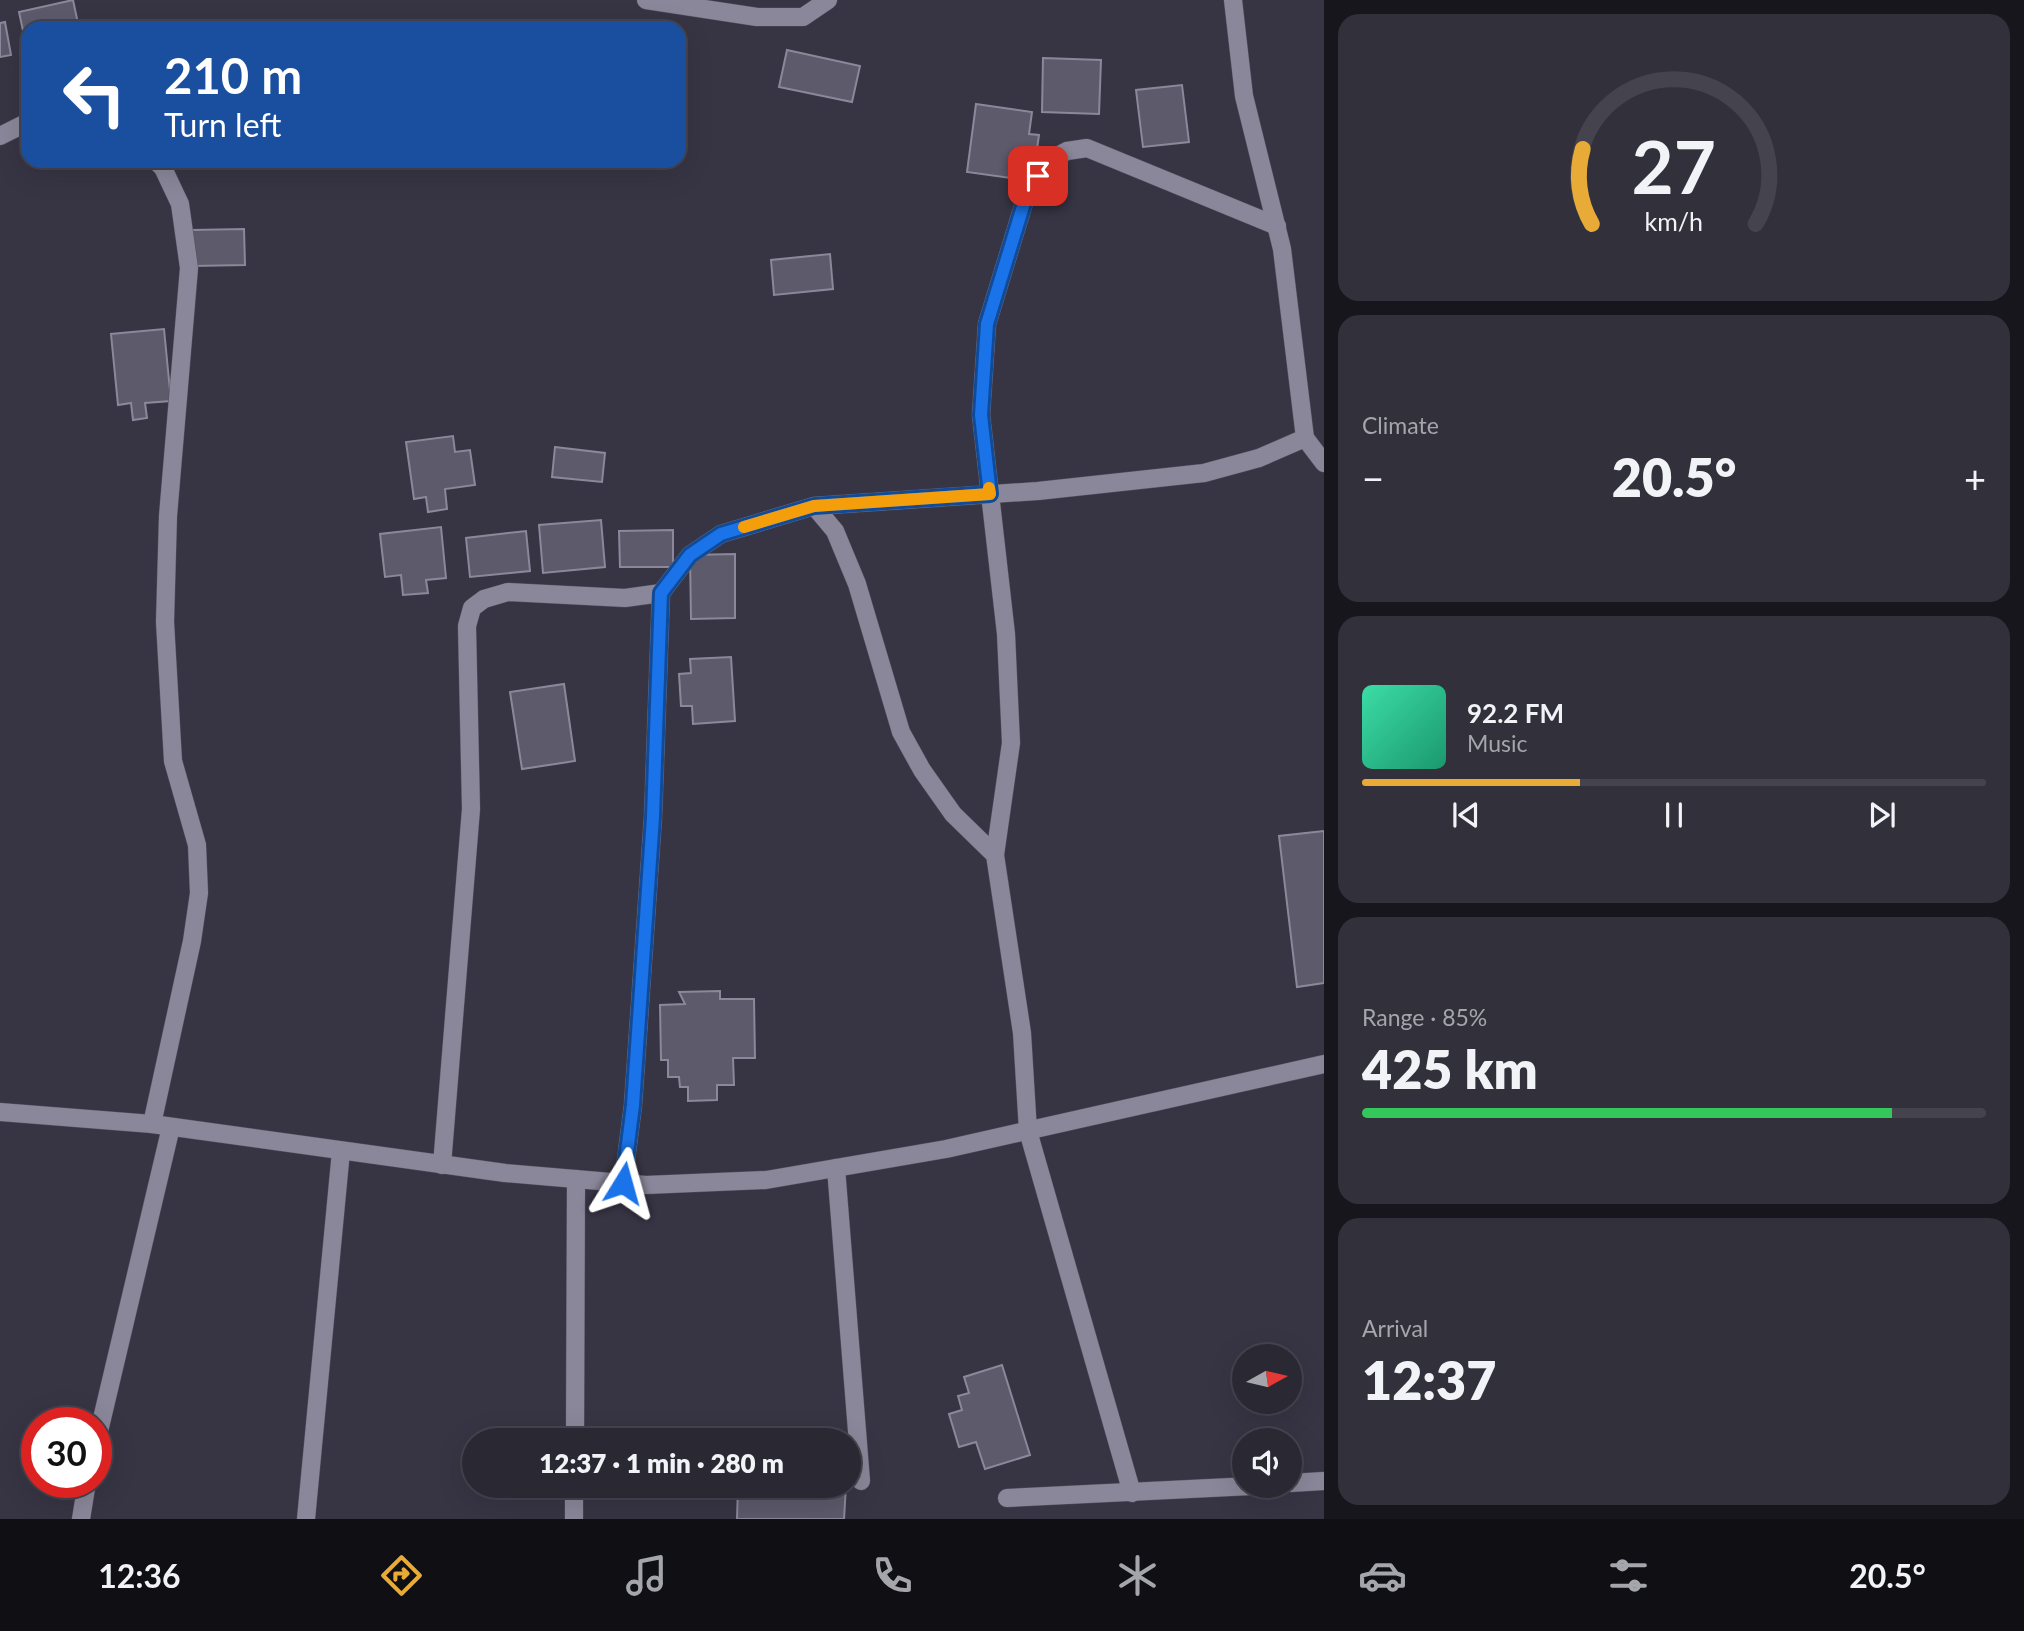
<!DOCTYPE html>
<html lang="en">
<head>
<meta charset="utf-8">
<style>
	:root { --surface:#292833; --page:#31303b; --text:#f1f3f6; --muted:#a5a6ac; --line:#45444e; --accent:#e8ab37 }
	body { margin:0; font-family:Lato,sans-serif; background:var(--page); color:var(--text); height:100vh; display:flex; flex-direction:column; font-size:26px; white-space:nowrap }
	* { box-sizing:border-box; margin:0 }
	p { font-size:23px; color:var(--muted) }
	.icon { flex:none; width:38px; height:38px; fill:none; stroke:currentColor; stroke-width:2; stroke-linecap:round; stroke-linejoin:round }
	.map { position:relative; flex:1; overflow:hidden }
	.details { display:flex; flex-direction:column; gap:14px; padding:14px; background:#17161c; width:700px }
	.details>* { flex:none }
	.banner { position:absolute; left:21px; top:21px; width:665px; height:147px; border-radius:21px; box-shadow:0 7px 28px #0002,0 0 0 2px var(--line); background:#1a4fa0; color:#fff; overflow:hidden }
	.needle { width:46px; rotate:82deg }
	.fabs { position:absolute; left:1232px; top:1344px; display:grid; gap:14px }
	.fabs a { display:grid; place-items:center; width:70px; height:70px; border-radius:50%; background:var(--surface); box-shadow:0 7px 28px #0002,0 0 0 2px var(--line); font-size:35px }
	.speed { position:absolute; left:21px; top:1407px; display:flex; gap:14px; font-size:35px; font-weight:700; text-align:center }
	.speed>* { display:grid; place-content:center; width:91px; height:91px; border-radius:50%; background:var(--surface); box-shadow:0 7px 28px #0002,0 0 0 2px var(--line); line-height:1 }
	.speed .limit { border:10px solid #d22; background:#fff; color:#111 }
	.pin { position:absolute; display:grid; place-items:center; width:60px; height:60px; color:#fff; margin:-30px; border-radius:14px; box-shadow:0 4px 10px #0006 }
	.me { position:absolute; width:77px; margin:-38px; rotate:8deg; stroke-linejoin:round; filter:drop-shadow(0 0 5px #0008) }
	.turn { display:flex; align-items:center; gap:24px; height:147px; padding:0 28px; font-size:32px }
	.turn .icon { width:91px; height:91px; stroke-width:2.5 }
	.turn b { display:block; font-size:49px; line-height:60px }
	.big { font-size:52px; font-weight:800; line-height:1.1 }
	.details .card { flex:1; display:flex; flex-direction:column; justify-content:center; gap:10px; min-width:0; padding:0 24px; border-radius:21px; background:var(--page) }
	.details .dial { align-items:center; gap:0 }
	.dial svg { height:182px; overflow:visible; fill:none; stroke:var(--line); stroke-width:7; stroke-linecap:round; text-anchor:middle }
	.dial text { fill:var(--text); stroke:none }
	.song { display:flex; align-items:center; gap:21px }
	.cover { width:84px; height:84px; border-radius:10px; background:linear-gradient(135deg,hsl(160 70% 55%),hsl(160 70% 35%)) }
	.played { height:7px; border-radius:4px; background:linear-gradient(90deg,var(--accent) 35%,var(--line) 35%) }
	.keys { display:flex; justify-content:space-around; direction:ltr }
	.heat { display:flex; justify-content:space-between; align-items:center; font-size:38px; direction:ltr }
	.charge { height:10px; border-radius:5px; background:linear-gradient(90deg,#34c759 85%,var(--line) 0) }
	.trip { position:absolute; left:462px; top:1428px; width:399px; height:70px; border-radius:35px; background:var(--surface); box-shadow:0 7px 28px #0002,0 0 0 2px var(--line); font-weight:800; line-height:70px; text-align:center }
	.menu { display:flex; height:112px; justify-content:space-around; align-items:center; background:#101014; color:var(--muted) }
	.menu .icon { width:49px; height:49px }
	.menu .selected { color:var(--accent) }
	.menu b { font-size:32px; color:var(--text) }
	main { display:flex; flex:1; min-height:0 }
	.map>svg:first-child { display:block }
	.building { fill:#5c5a6b; stroke:#8a889a; stroke-width:2 }
	.lines { fill:none; stroke-linecap:round; stroke-linejoin:round }
	.service-casing { stroke:#53515e; stroke-width:19 }
	.minor-casing { stroke:#53515e; stroke-width:19 }
	.service { stroke:#898799; stroke-width:18 }
	.minor { stroke:#898799; stroke-width:18 }
	.route-casing { stroke:#114b97; stroke-width:18 }
	.route { stroke:#1a73e8; stroke-width:12 }
	.slow { stroke:#f59e0b; stroke-width:12 }
</style>
</head>
<body>
<main>
<div class="map">
<svg width="1324" height="1519" viewBox="0 0 1324 1519">
	<rect width="100%" height="100%" fill="#373544"/>
	<!-- building -->
	<g class="building">
		<polygon points="73,0 79,28 28,28 28,54 19,12"/>
		<polygon points="5,22 11,55 0,57 0,23"/>
		<polygon points="787,50 860,66 852,102 779,87"/>
		<polygon points="1043,58 1101,60 1099,114 1042,112"/>
		<polygon points="1182,85 1189,142 1143,147 1136,90"/>
		<polygon points="976,104 1032,112 1029,134 1039,135 1035,163 1021,161 1018,179 967,172"/>
		<polygon points="244,229 245,265 193,266 192,230"/>
		<polygon points="830,254 833,289 774,295 771,260"/>
		<polygon points="164,329 171,401 145,403 147,418 133,420 131,403 118,405 111,334"/>
		<polygon points="453,436 455,452 470,450 475,485 445,489 447,509 428,512 426,497 414,499 406,442"/>
		<polygon points="555,447 605,453 602,482 552,477"/>
		<polygon points="601,520 605,567 543,573 539,525"/>
		<polygon points="441,527 446,578 426,580 428,593 403,595 401,575 385,577 380,534"/>
		<polygon points="673,530 673,567 620,567 619,531"/>
		<polygon points="526,531 530,571 470,577 466,538"/>
		<polygon points="735,554 735,618 691,619 690,555"/>
		<polygon points="731,657 735,721 693,724 692,706 681,706 679,674 691,673 690,659"/>
		<polygon points="564,684 575,761 522,769 510,692"/>
		<polygon points="1324,831 1324,983 1297,987 1279,836"/>
		<polygon points="720,991 720,999 754,999 755,1058 733,1058 734,1085 717,1085 717,1100 688,1101 688,1087 680,1087 679,1077 668,1077 668,1060 661,1060 660,1005 685,1004 679,992"/>
		<polygon points="1002,1365 1030,1455 985,1469 976,1442 959,1447 949,1414 962,1410 958,1396 969,1393 964,1377"/>
		<polygon points="738,1486 846,1486 844,1519 737,1519"/>
	</g>
	<g class="lines">
		<defs>
			<polyline id="service" points="836,1168 861,1481"/>
			<g id="minor">
				<polyline points="646,0 757,17 803,17 828,0"/>
				<polyline points="0,136 28,122"/>
				<polyline points="1305,438 1324,463"/>
				<polyline points="814,506 1038,491 1204,473 1259,458 1305,438 1282,249 1244,96 1233,0"/>
				<polyline points="661,593 690,555 721,534 814,506 835,531 857,584 901,732 922,770 953,814 995,855 1022,1033 1028,1131 1132,1493"/>
				<polyline points="995,855 1011,743 1006,634 981,415 987,324 1028,190 1048,161 1067,151 1087,148 1277,226"/>
				<polyline points="0,1112 152,1124 505,1173 646,1185 766,1180 946,1149 1324,1064"/>
				<polyline points="152,1124 192,941 199,893 197,845 173,761 165,622 168,516 189,268 180,204 163,168 156,161"/>
				<polyline points="442,1165 471,809 467,626 472,608 484,599 508,592 625,598 661,593 653,817 633,1105 623,1183"/>
				<polyline points="575,1440 576,1179"/>
				<polyline points="96,1444 171,1127"/>
				<polyline points="1290,1483 1324,1481"/>
				<polyline points="1007,1498 1251,1486"/>
				<polyline points="81,1519 87,1482"/>
				<polyline points="306,1519 341,1151"/>
				<polyline points="574,1519 574,1486"/>
			</g>
		</defs>
		<!-- service casing -->
		<use href="#service" class="service-casing"/>
		<!-- minor casing -->
		<use href="#minor" class="minor-casing"/>
		<!-- service -->
		<use href="#service" class="service"/>
		<!-- minor -->
		<use href="#minor" class="minor"/>
	</g>
	<g class="lines">
		<defs>
			<polyline id="route" points="623,1183 633,1105 653,817 661,593 690,555 721,534 814,506 990,494 981,415 987,324 1028,190 1038,176"/>
		</defs>
		<!-- route casing -->
		<use href="#route" class="route-casing"/>
		<!-- route -->
		<use href="#route" class="route"/>
		<!-- slow -->
		<polyline class="slow" points="744,527 814,506 990,494 989,488"/>
	</g>
</svg>
<div class="fabs">
<a><svg class="needle" viewBox="-14 -14 28 28"><path d="M0-13l5 13h-10z" fill="#e53935"/><path d="M0 13l5-13h-10z" fill="#a5a6ac"/></svg></a>
<a><svg class="icon" aria-label="sound" viewBox="0 0 24 24"><path d="M4 9h4l5-4v14l-5-4H4zM17 9q2 3 0 6"/></svg></a>
</div>
<div class="speed"><div class="limit">30</div></div>
<div class="pin" style="left:1038px;top:176px;background:#d93025"><svg class="icon" aria-label="arrive" viewBox="0 0 24 24"><path d="M6 21V4h12l-3 4 3 4H6"/></svg></div>
<svg class="me" style="left:623px;top:1183px" viewBox="-20 -20 40 40"><path d="M0-17L14 15 0 8-14 15z" fill="#1a73e8" stroke="#fff" stroke-width="4"/></svg>
<div class="trip">12:37 · 1 min · 280 m</div>
<div class="banner">
<div class="turn"><svg class="icon" aria-label="left" viewBox="0 0 24 24"><path d="M17 20v-9H6M10 6l-5 5 5 5"/></svg><div><b>210 m</b>Turn left</div></div>
</div>
</div>
<section class="details">
<div class="card dial"><svg viewBox="0 0 100 80">
<path d="M14 69A42 42 0 1 1 86 69"/>
<path d="M14 69A42 42 0 0 1 10 36" stroke="#e8ab37"/>
<text x="50" y="56" font-size="32" font-weight="700">27</text>
<text x="50" y="72" font-size="11">km/h</text>
</svg></div>
<div class="card"><p>Climate</p>
<div class="heat"><a>−</a><b class="big">20.5°</b><a>+</a></div>
</div>
<div class="card">
<div class="song"><i class="cover"></i><div><b>92.2 FM</b><p>Music</p></div></div>
<div class="played"></div>
<div class="keys"><svg class="icon" aria-label="previous" viewBox="0 0 24 24"><path d="M18 5L8 12l10 7zM5 5v14"/></svg><svg class="icon" aria-label="pause" viewBox="0 0 24 24"><path d="M8 5v14M16 5v14"/></svg><svg class="icon" aria-label="next" viewBox="0 0 24 24"><path d="M6 5l10 7-10 7zM19 5v14"/></svg></div>
</div>
<div class="card"><p>Range · 85%</p><b class="big">425 km</b><div class="charge"></div></div>
<div class="card"><p>Arrival</p><b class="big">12:37</b></div>
</section>
</main>
<nav class="menu">
<b>12:36</b>
<svg class="icon selected" aria-label="directions" viewBox="0 0 24 24"><path d="M12 3l9 9-9 9-9-9zM9 14v-3h6M13 9l2 2-2 2"/></svg>
<svg class="icon" aria-label="music" viewBox="0 0 24 24"><path d="M9 18V5l10-2v13"/><circle cx="6" cy="18" r="3"/><circle cx="16" cy="16" r="3"/></svg>
<svg class="icon" aria-label="phone" viewBox="0 0 24 24"><path d="M5 4h4l2 5-3 2q2 4 5 5l2-3 5 2v4C11 20 4 13 5 4z"/></svg>
<svg class="icon" aria-label="climate" viewBox="0 0 24 24"><path d="M12 3v18M4 7l16 10M4 17L20 7"/></svg>
<svg class="icon" aria-label="car" viewBox="0 0 24 24"><path d="M5 17H2v-5l4-1 3-4h7l3 4 3 1v5h-3M9 17h6M6 11h13"/><circle cx="7" cy="17" r="2"/><circle cx="17" cy="17" r="2"/></svg>
<svg class="icon" aria-label="filters" viewBox="0 0 24 24"><path d="M4 7h16M4 17h16"/><circle cx="9" cy="7" r="2"/><circle cx="15" cy="17" r="2"/></svg>
<b>20.5°</b>
</nav>
</body>
</html>
